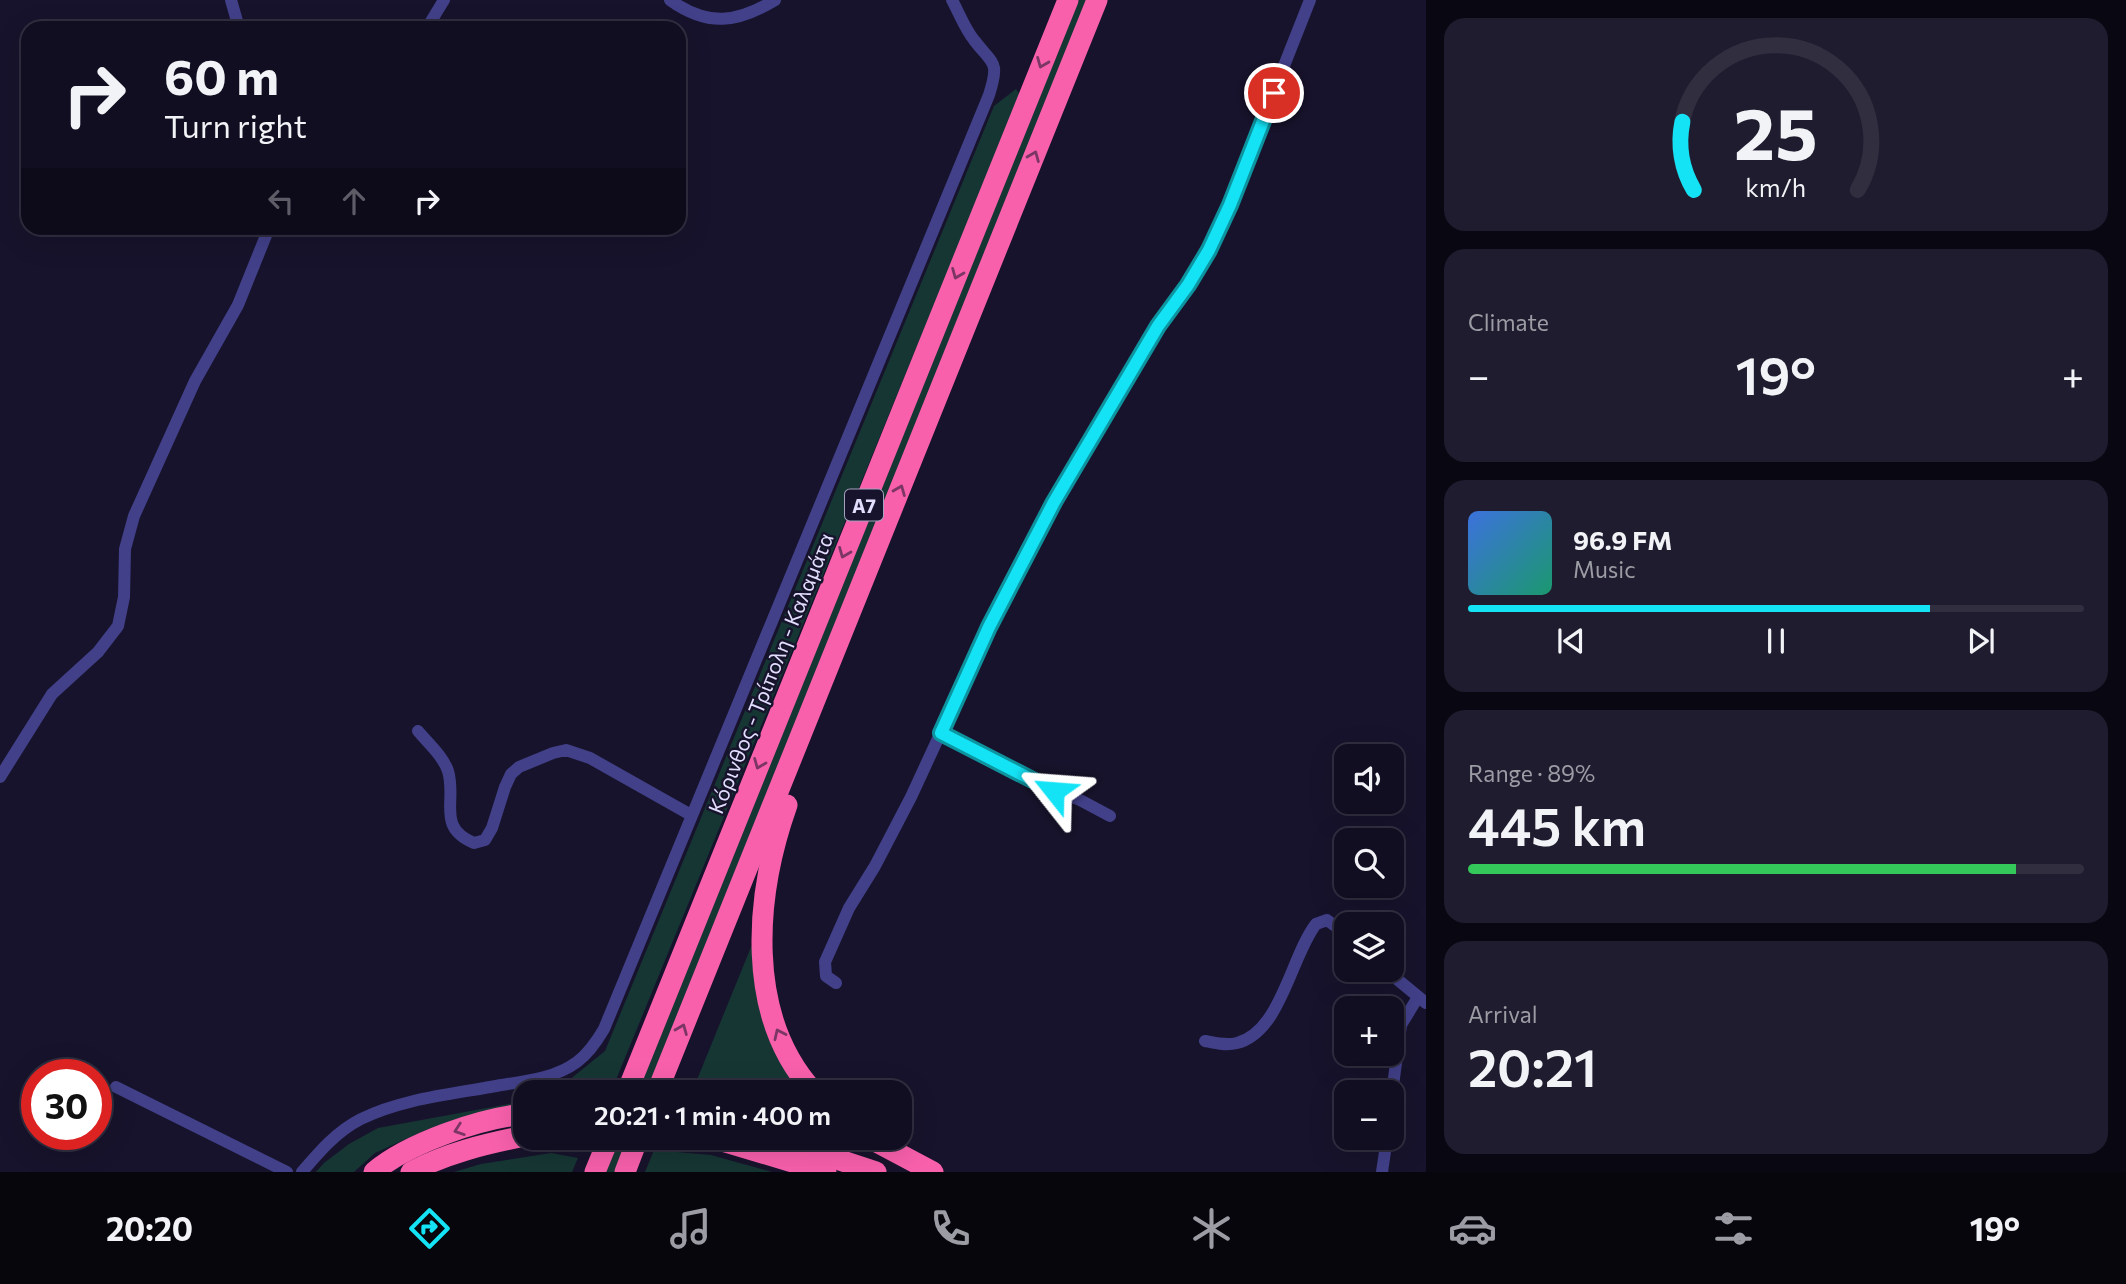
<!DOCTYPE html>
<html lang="en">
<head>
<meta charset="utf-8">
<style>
	:root { --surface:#110e21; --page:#1e1c2e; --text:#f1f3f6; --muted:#9c9ca5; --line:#302e3f; --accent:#14e3f5 }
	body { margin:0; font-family:Commissioner,sans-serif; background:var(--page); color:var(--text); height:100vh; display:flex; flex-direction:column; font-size:26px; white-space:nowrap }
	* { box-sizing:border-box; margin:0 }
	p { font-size:23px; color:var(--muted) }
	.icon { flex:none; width:38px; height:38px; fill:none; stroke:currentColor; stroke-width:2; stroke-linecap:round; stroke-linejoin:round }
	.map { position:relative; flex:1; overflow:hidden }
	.side { display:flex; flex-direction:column; gap:18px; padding:18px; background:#090812; width:700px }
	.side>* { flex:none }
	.guide { position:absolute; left:21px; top:21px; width:665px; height:214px; border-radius:21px; box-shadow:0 7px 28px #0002,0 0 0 2px var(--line); background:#110e21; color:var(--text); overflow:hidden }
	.fabs { position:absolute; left:1334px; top:744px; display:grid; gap:14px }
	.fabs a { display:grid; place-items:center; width:70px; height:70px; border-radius:14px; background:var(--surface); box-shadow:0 7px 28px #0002,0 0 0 2px var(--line); font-size:35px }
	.speed { position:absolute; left:21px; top:1059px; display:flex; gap:14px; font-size:35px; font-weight:700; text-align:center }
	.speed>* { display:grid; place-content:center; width:91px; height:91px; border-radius:50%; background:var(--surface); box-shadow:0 7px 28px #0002,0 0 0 2px var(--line); line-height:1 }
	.speed .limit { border:10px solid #d22; background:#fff; color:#111 }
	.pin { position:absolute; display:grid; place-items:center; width:60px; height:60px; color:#fff; margin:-30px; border:4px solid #fff; border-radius:50%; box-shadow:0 2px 7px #0007 }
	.me { position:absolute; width:77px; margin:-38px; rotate:298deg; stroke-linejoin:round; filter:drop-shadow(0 0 5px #0008) }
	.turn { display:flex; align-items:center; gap:24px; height:147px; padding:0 28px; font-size:32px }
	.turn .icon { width:91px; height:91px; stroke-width:2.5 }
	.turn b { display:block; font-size:49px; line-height:60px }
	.lanes { display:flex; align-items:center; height:66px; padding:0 28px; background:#0003; justify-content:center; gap:35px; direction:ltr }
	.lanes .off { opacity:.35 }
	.big { font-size:52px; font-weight:600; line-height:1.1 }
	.side .widget { flex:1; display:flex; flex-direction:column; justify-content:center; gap:10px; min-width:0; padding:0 24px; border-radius:21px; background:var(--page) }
	.side .dial { align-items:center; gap:0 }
	.dial svg { height:182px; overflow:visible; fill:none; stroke:var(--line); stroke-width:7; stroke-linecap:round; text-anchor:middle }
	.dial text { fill:var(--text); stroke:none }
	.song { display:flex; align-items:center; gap:21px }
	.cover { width:84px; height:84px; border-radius:10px; background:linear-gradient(135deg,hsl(220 70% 55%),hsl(160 70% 35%)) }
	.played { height:7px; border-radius:4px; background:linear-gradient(90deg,var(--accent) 75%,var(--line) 75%) }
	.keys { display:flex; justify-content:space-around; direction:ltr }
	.heat { display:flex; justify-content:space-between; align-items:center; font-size:38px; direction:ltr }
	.charge { height:10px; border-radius:5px; background:linear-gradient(90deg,#34c759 89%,var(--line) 0) }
	.trip { position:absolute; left:513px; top:1080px; width:399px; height:70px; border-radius:21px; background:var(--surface); box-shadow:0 7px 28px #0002,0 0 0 2px var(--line); font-weight:600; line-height:70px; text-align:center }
	.tabs { display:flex; height:112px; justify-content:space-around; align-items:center; background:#07060d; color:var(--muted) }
	.tabs .icon { width:49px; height:49px }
	.tabs .active { color:var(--accent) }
	.tabs b { font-size:32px; color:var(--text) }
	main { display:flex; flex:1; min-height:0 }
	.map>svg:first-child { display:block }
	.green { fill:#163634 }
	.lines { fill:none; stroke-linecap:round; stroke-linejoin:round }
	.street { stroke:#424089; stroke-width:12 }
	.highway { stroke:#f860ac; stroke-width:21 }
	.oneway { stroke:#7c3666 }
	.route-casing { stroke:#0d949f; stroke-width:18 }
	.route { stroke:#14e3f5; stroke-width:12 }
	.labels { text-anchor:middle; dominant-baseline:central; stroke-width:5; stroke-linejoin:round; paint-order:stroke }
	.shield { fill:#17132c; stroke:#a5a2bf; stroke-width:2 }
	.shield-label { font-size:19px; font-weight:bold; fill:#e2dffe }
	.street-label { font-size:21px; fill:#e2dffe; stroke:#17132c }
</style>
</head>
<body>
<main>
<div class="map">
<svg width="1426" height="1172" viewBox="0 0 1426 1172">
	<rect width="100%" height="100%" fill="#17132c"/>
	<!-- green -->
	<g class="green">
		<polygon points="1079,0 1087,0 646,1092 638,1092"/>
		<polygon points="1016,89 1020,95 611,1092 549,1092 558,1089 605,1051 994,106"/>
		<polygon points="760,925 759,950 808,1092 692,1092"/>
		<polygon points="525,1101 525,1112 428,1129 375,1153 354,1172 316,1172 324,1163 349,1144 378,1128"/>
		<polygon points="620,1138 628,1138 614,1172 606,1172"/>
		<polygon points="813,1138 857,1138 862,1141 855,1152"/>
		<polygon points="654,1150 711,1155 772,1172 645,1172"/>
		<polygon points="551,1153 578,1158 572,1172 454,1172 481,1164"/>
	</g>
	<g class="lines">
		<!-- street -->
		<g class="street">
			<polyline points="231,0 239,28"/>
			<path d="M670 0C708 27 737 23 775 0"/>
			<polyline points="427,28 444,0"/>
			<path d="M418 731C428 743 443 756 448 771 457 801 436 827 474 843L485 840 492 828 505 787 511 774 519 767 553 753 566 750 590 758 691 815"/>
			<polyline points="941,733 1043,786 1080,800 1110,816"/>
			<polyline points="0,777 52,694 98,652 118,626 124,597 125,549 134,516 195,381 238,305 269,228"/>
			<polyline points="1386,970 1426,1003"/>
			<polyline points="836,983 826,976 825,962 849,908 875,866 911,797 1002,600 1103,415 1158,326 1188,285 1220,228 1310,0"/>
			<path d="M1205 1041C1215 1043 1226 1046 1237 1043 1281 1032 1291 956 1316 924L1327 920 1346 934"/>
			<polyline points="116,1087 287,1172"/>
			<polyline points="1391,1101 1401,1025 1418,997"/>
			<path d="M302 1172C319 1152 337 1131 361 1119 404 1098 455 1094 501 1085 528 1081 555 1078 577 1062 589 1053 597 1041 604 1029L989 95C1000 60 993 65 974 40 965 29 959 13 952 0"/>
			<polyline points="1382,1172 1387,1138"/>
		</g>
		<!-- highway -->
		<g class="highway">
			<path d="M787 805C755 895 744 1016 814 1092"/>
			<polyline points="627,1092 1068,0"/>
			<polyline points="657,1092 1097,0"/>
			<polyline points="712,1138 826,1172"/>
			<polyline points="773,1138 876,1172"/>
			<polyline points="869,1138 933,1172"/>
			<path d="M374 1172C408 1143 481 1118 525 1114"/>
			<path d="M411 1172C447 1153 485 1144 525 1136"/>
			<polyline points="595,1172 609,1138"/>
			<polyline points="625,1172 638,1138"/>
		</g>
	</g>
	<!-- one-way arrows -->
	<defs><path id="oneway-chevron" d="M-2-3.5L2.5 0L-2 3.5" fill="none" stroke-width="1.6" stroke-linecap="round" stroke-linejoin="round" transform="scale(1.75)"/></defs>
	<g class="oneway">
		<use href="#oneway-chevron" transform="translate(1042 63) rotate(112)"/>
		<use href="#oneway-chevron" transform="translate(1034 156) rotate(-68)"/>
		<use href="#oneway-chevron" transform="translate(957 274) rotate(112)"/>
		<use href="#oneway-chevron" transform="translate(900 490) rotate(-68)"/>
		<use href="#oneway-chevron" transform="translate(844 553) rotate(112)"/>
		<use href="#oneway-chevron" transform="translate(759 764) rotate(112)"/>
		<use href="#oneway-chevron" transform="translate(682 1029) rotate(-68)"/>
		<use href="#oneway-chevron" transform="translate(779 1034) rotate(-115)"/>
		<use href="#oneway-chevron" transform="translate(459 1130) rotate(161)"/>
	</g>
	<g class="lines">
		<defs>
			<polyline id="route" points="1054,791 941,733 989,627 1054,502 1158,326 1188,285 1209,250 1230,205 1274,93"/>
		</defs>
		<!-- route casing -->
		<use href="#route" class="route-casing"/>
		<!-- route -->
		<use href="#route" class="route"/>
	</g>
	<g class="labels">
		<!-- shield labels -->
		<rect class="shield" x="845" y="489.5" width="38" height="31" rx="5"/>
		<g class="shield-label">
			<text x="864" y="505">Α7</text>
		</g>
		<!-- street labels -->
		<g class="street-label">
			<text transform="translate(770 673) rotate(-68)">Κόρινθος - Τρίπολη - Καλαμάτα</text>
		</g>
	</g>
</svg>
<div class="fabs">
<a><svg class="icon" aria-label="sound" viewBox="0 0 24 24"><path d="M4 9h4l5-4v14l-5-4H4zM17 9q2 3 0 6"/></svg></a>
<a><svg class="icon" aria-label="search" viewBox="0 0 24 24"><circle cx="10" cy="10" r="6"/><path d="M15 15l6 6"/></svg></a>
<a><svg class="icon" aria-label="layers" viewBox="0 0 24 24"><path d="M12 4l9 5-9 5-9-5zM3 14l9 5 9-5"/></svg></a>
<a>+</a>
<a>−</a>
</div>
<div class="speed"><div class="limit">30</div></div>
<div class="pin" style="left:1274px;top:93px;background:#d93025"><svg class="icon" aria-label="arrive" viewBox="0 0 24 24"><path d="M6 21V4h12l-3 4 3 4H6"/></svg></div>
<svg class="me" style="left:1054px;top:791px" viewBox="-20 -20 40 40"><path d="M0-17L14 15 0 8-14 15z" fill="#14e3f5" stroke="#fff" stroke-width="4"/></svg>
<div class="trip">20:21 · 1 min · 400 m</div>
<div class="guide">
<div class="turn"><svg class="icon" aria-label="right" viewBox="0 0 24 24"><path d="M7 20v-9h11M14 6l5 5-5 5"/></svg><div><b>60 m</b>Turn right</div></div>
<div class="lanes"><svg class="icon off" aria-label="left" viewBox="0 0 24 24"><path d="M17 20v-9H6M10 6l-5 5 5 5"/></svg><svg class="icon off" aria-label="ahead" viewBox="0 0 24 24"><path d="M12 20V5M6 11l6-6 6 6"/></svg><svg class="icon" aria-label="right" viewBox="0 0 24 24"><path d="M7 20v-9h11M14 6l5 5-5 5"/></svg></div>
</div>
</div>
<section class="side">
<div class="widget dial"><svg viewBox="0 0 100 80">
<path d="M14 69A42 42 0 1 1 86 69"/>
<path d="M14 69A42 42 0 0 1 9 39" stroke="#14e3f5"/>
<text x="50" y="56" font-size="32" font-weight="700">25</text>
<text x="50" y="72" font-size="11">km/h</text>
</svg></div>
<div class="widget"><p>Climate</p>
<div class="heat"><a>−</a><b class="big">19°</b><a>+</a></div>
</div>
<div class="widget">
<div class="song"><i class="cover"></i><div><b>96.9 FM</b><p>Music</p></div></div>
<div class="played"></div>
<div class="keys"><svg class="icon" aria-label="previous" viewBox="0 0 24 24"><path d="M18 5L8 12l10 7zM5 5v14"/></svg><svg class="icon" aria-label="pause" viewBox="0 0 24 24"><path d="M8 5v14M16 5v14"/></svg><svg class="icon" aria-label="next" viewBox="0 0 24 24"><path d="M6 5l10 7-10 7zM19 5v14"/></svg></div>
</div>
<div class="widget"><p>Range · 89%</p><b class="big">445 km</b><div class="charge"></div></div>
<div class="widget"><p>Arrival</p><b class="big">20:21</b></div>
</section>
</main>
<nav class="tabs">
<b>20:20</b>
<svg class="icon active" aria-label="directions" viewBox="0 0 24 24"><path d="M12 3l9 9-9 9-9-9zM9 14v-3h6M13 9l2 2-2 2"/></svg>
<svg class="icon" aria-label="music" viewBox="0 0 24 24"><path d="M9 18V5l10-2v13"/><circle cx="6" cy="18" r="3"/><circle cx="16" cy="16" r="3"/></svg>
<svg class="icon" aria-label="phone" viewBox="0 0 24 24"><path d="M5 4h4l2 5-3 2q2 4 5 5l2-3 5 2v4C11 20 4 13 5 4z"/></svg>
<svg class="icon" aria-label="climate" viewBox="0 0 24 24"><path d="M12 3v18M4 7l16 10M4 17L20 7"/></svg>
<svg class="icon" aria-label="car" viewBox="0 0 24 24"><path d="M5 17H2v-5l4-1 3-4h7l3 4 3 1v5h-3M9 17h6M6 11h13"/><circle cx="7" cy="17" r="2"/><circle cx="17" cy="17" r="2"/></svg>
<svg class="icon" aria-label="filters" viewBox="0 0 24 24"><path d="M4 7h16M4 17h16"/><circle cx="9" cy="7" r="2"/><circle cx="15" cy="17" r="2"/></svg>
<b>19°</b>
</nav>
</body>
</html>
